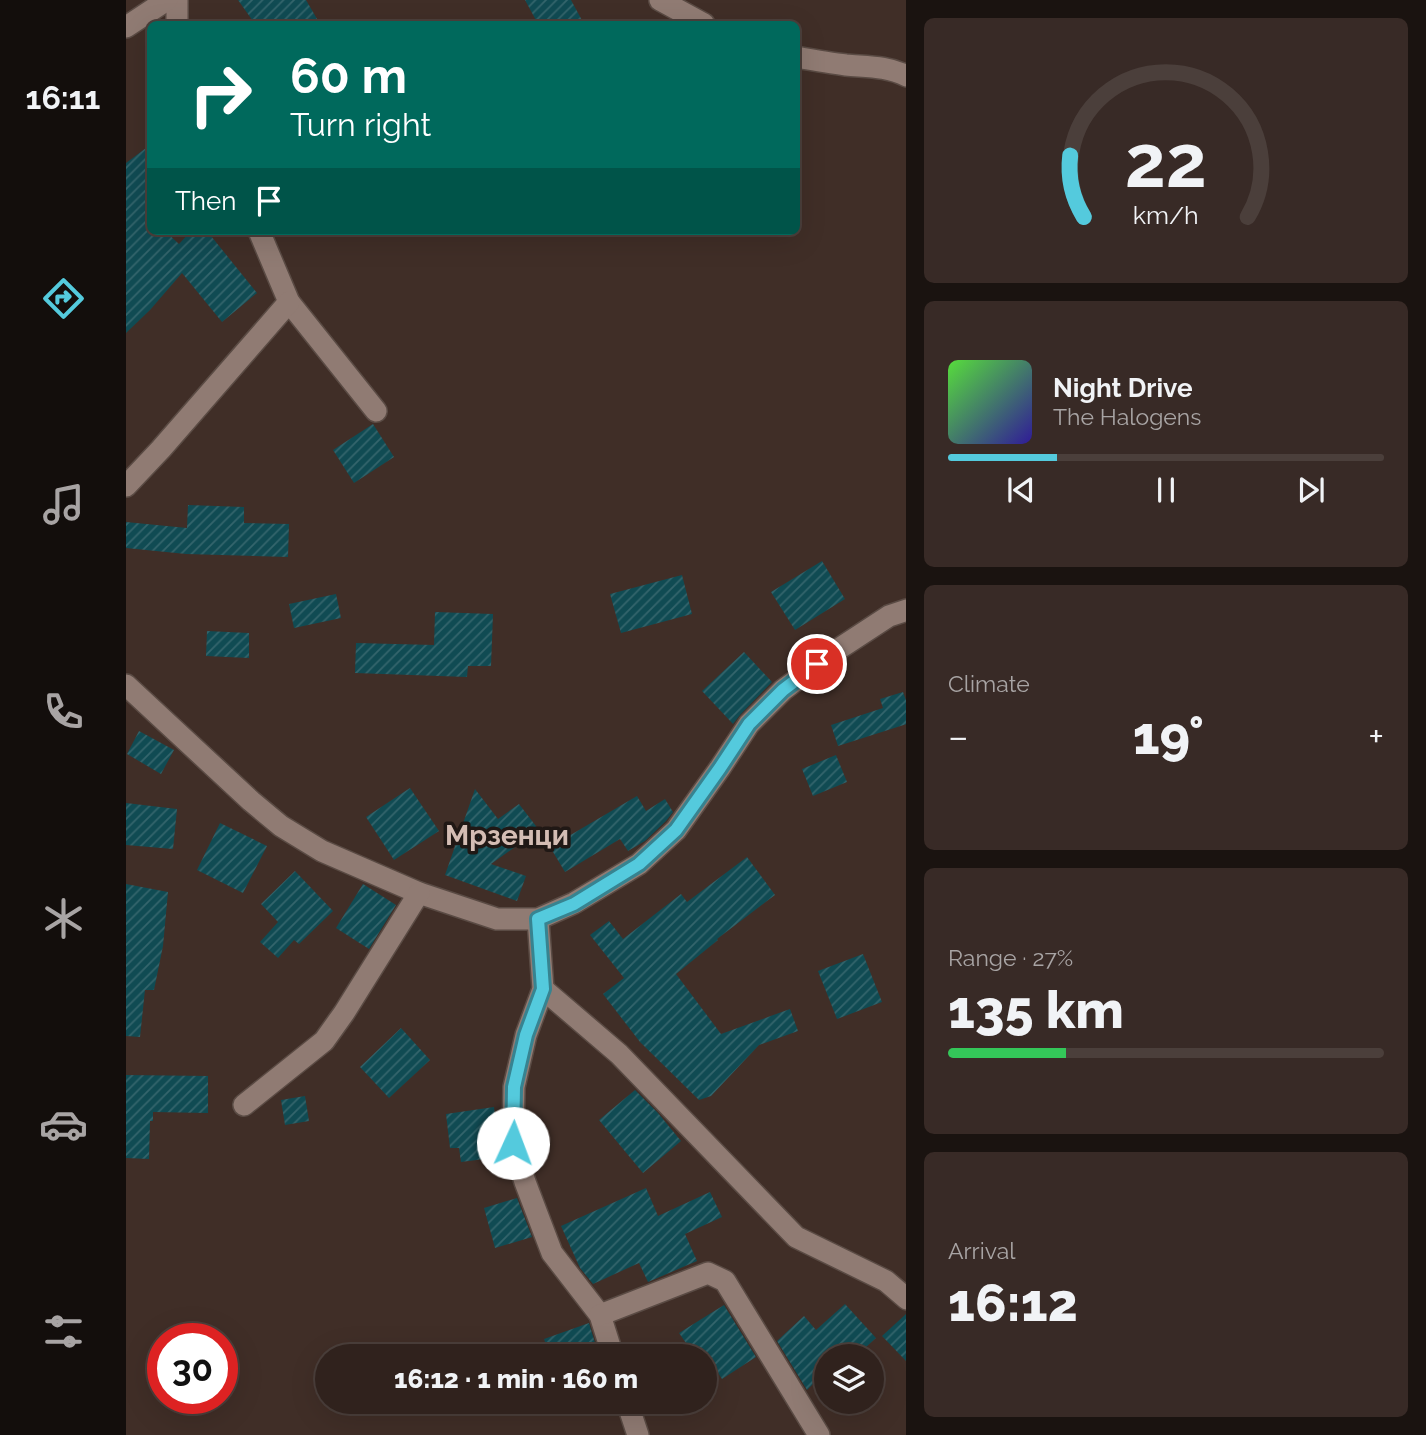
<!DOCTYPE html>
<html lang="en">
<head>
<meta charset="utf-8">
<style>
	:root { --surface:#30221d; --page:#382a26; --text:#f1f3f6; --muted:#a8a4a4; --line:#4b3f3b; --accent:#54cadd }
	body { margin:0; font-family:Raleway,sans-serif; background:var(--page); color:var(--text); height:100vh; display:flex; flex-direction:column; font-size:26px; white-space:nowrap }
	* { box-sizing:border-box; margin:0 }
	p { font-size:23px; color:var(--muted) }
	.icon { flex:none; width:38px; height:38px; fill:none; stroke:currentColor; stroke-width:2; stroke-linecap:round; stroke-linejoin:round }
	.map { position:relative; flex:1; overflow:hidden }
	.details { display:flex; flex-direction:column; gap:18px; padding:18px; background:#1a1310; width:520px }
	.details>* { flex:none }
	.guide { position:absolute; left:21px; top:21px; width:653px; height:214px; border-radius:10px; box-shadow:0 7px 28px #0002,0 0 0 2px var(--line); background:#00695c; color:#fff; overflow:hidden }
	.controls { position:absolute; left:688px; top:1344px; display:grid; gap:14px }
	.controls a { display:grid; place-items:center; width:70px; height:70px; border-radius:50%; background:var(--surface); box-shadow:0 7px 28px #0002,0 0 0 2px var(--line); font-size:35px }
	.speed { position:absolute; left:21px; top:1323px; display:flex; gap:14px; font-size:35px; font-weight:700; text-align:center }
	.speed>* { display:grid; place-content:center; width:91px; height:91px; border-radius:50%; background:var(--surface); box-shadow:0 7px 28px #0002,0 0 0 2px var(--line); line-height:1 }
	.speed .limit { border:10px solid #d22; background:#fff; color:#111 }
	.pin { position:absolute; display:grid; place-items:center; width:60px; height:60px; color:#fff; margin:-30px; border:4px solid #fff; border-radius:50%; box-shadow:0 2px 7px #0007 }
	.me { position:absolute; width:77px; margin:-38px; rotate:2deg; stroke-linejoin:round; filter:drop-shadow(0 0 5px #0008) }
	.turn { display:flex; align-items:center; gap:24px; height:147px; padding:0 28px; font-size:32px }
	.turn .icon { width:91px; height:91px; stroke-width:2.5 }
	.turn b { display:block; font-size:49px; line-height:60px }
	.then { display:flex; align-items:center; height:66px; padding:0 28px; background:#0003; gap:14px; font-size:26px }
	.big { font-size:52px; font-weight:800; line-height:1.1 }
	.details .card { flex:1; display:flex; flex-direction:column; justify-content:center; gap:10px; min-width:0; padding:0 24px; border-radius:10px; background:var(--page) }
	.details .dial { align-items:center; gap:0 }
	.dial svg { height:182px; overflow:visible; fill:none; stroke:var(--line); stroke-width:7; stroke-linecap:round; text-anchor:middle }
	.dial text { fill:var(--text); stroke:none }
	.song { display:flex; align-items:center; gap:21px }
	.cover { width:84px; height:84px; border-radius:10px; background:linear-gradient(135deg,hsl(110 70% 55%),hsl(250 70% 35%)) }
	.played { height:7px; border-radius:4px; background:linear-gradient(90deg,var(--accent) 25%,var(--line) 25%) }
	.keys { display:flex; justify-content:space-around; direction:ltr }
	.heat { display:flex; justify-content:space-between; align-items:center; font-size:38px; direction:ltr }
	.charge { height:10px; border-radius:5px; background:linear-gradient(90deg,#34c759 27%,var(--line) 0) }
	.trip { position:absolute; left:189px; top:1344px; width:402px; height:70px; border-radius:35px; background:var(--surface); box-shadow:0 7px 28px #0002,0 0 0 2px var(--line); font-weight:800; line-height:70px; text-align:center }
	main { display:flex; flex:1; min-height:0 }
	.menu { display:flex; flex-direction:column; width:126px; justify-content:space-around; align-items:center; background:#130e0c; color:var(--muted) }
	.menu .icon { width:49px; height:49px }
	.menu .current { color:var(--accent) }
	.menu b { font-size:32px; color:var(--text) }
	.map>svg:first-child { display:block }
	.building { fill:url(#building-hatch) }
	.lines { fill:none; stroke-linecap:round; stroke-linejoin:round }
	.street-casing { stroke:#5a4b44; stroke-width:24 }
	.street { stroke:#907b73; stroke-width:21 }
	.route-casing { stroke:#378390; stroke-width:18 }
	.route { stroke:#54cadd; stroke-width:12 }
	.labels { text-anchor:middle; dominant-baseline:central; stroke-width:7; stroke-linejoin:round; paint-order:stroke }
	.quarter-label { font-size:28px; font-weight:bold; fill:#d4bdb4; stroke:#201815 }
</style>
</head>
<body>
<main>
<nav class="menu">
<b>16:11</b>
<svg class="icon current" aria-label="directions" viewBox="0 0 24 24"><path d="M12 3l9 9-9 9-9-9zM9 14v-3h6M13 9l2 2-2 2"/></svg>
<svg class="icon" aria-label="music" viewBox="0 0 24 24"><path d="M9 18V5l10-2v13"/><circle cx="6" cy="18" r="3"/><circle cx="16" cy="16" r="3"/></svg>
<svg class="icon" aria-label="phone" viewBox="0 0 24 24"><path d="M5 4h4l2 5-3 2q2 4 5 5l2-3 5 2v4C11 20 4 13 5 4z"/></svg>
<svg class="icon" aria-label="climate" viewBox="0 0 24 24"><path d="M12 3v18M4 7l16 10M4 17L20 7"/></svg>
<svg class="icon" aria-label="car" viewBox="0 0 24 24"><path d="M5 17H2v-5l4-1 3-4h7l3 4 3 1v5h-3M9 17h6M6 11h13"/><circle cx="7" cy="17" r="2"/><circle cx="17" cy="17" r="2"/></svg>
<svg class="icon" aria-label="filters" viewBox="0 0 24 24"><path d="M4 7h16M4 17h16"/><circle cx="9" cy="7" r="2"/><circle cx="15" cy="17" r="2"/></svg>
</nav>
<div class="map">
<svg width="781" height="1435" viewBox="0 0 781 1435">
	<defs>
		<pattern id="building-hatch" width="6" height="6" patternUnits="userSpaceOnUse" patternTransform="scale(1.75)"><rect width="6" height="6" fill="#104b53"/><path d="M-1 1l2-2M0 6l6-6M5 7l2-2" fill="none" stroke="#34656c"/></pattern>
	</defs>
	<rect width="100%" height="100%" fill="#402e27"/>
	<!-- building -->
	<g class="building">
		<polygon points="112,0 180,0 194,24 129,24"/>
		<polygon points="399,0 445,0 458,24 412,24"/>
		<polygon points="24,145 24,231 39,231 53,244 65,231 81,231 131,293 96,322 56,273 24,310 0,333 0,163"/>
		<polygon points="247,424 268,457 228,483 207,450"/>
		<polygon points="62,505 118,507 118,523 163,524 162,557 60,554 0,548 0,522 61,528"/>
		<polygon points="696,561 719,599 669,630 645,592"/>
		<polygon points="556,575 566,614 495,633 484,594"/>
		<polygon points="210,594 215,618 168,628 163,604"/>
		<polygon points="309,612 367,614 365,666 342,666 341,677 229,673 230,643 308,645"/>
		<polygon points="81,631 123,633 123,658 80,656"/>
		<polygon points="618,652 646,682 614,715 607,724 576,691"/>
		<polygon points="777,692 781,703 781,724 712,746 705,725 757,708 754,699"/>
		<polygon points="13,731 48,750 35,774 1,754"/>
		<polygon points="710,755 721,782 687,796 676,769"/>
		<polygon points="284,788 313,831 268,860 240,817"/>
		<polygon points="349,789 372,819 393,804 413,830 365,864 400,876 391,901 319,875"/>
		<polygon points="511,796 520,811 539,799 547,812 540,821 519,841 502,851 494,839 439,872 424,847"/>
		<polygon points="0,803 51,809 47,849 0,845"/>
		<polygon points="94,823 141,846 117,893 71,870"/>
		<polygon points="621,857 649,895 591,939 592,940 550,974 595,1034 664,1009 672,1031 633,1045 585,1096 573,1100 514,1042 477,994 498,978 464,935 483,921 497,939 555,894 561,902"/>
		<polygon points="169,871 207,911 173,944 168,940 152,958 134,942 152,922 135,904"/>
		<polygon points="0,884 42,892 37,946 28,990 19,990 14,1037 0,1036"/>
		<polygon points="237,884 270,905 243,949 210,928"/>
		<polygon points="737,954 756,1002 711,1019 692,971"/>
		<polygon points="275,1028 304,1060 263,1098 234,1067"/>
		<polygon points="0,1075 82,1076 82,1113 27,1112 27,1121 24,1121 23,1159 0,1158"/>
		<polygon points="509,1090 532,1113 555,1141 517,1173 473,1120"/>
		<polygon points="179,1096 183,1121 159,1125 155,1100"/>
		<polygon points="368,1107 374,1157 335,1162 333,1148 324,1148 320,1114"/>
		<polygon points="520,1188 532,1216 584,1192 596,1217 559,1234 571,1261 522,1282 513,1263 467,1284 454,1268 435,1226"/>
		<polygon points="391,1198 406,1237 369,1248 358,1208"/>
		<polygon points="719,1304 750,1338 730,1356 700,1356 700,1394 689,1382 681,1390 651,1341 678,1316 690,1330"/>
		<polygon points="598,1305 630,1357 596,1379 581,1356 569,1356 553,1333"/>
		<polygon points="781,1313 781,1362 756,1336"/>
		<polygon points="463,1323 473,1356 424,1356 418,1339"/>
	</g>
	<g class="lines">
		<defs>
			<g id="street">
				<polyline points="51,0 51,24"/>
				<polyline points="534,0 578,24"/>
				<polyline points="0,27 41,0"/>
				<path d="M670 57C687 60 704 63 720 65 741 67 761 66 781 76"/>
				<polyline points="133,231 163,302 250,411"/>
				<polyline points="0,486 35,449 163,302"/>
				<polyline points="0,685 125,801 155,826 196,851 293,893 371,919 412,919 448,903 513,864 550,830 594,768 623,724 657,690 708,652 763,616 781,610"/>
				<polyline points="412,919 417,989 400,1035 388,1087 387,1143 399,1182 426,1253 474,1315 487,1356"/>
				<polyline points="417,989 493,1054 670,1237 760,1281 781,1299"/>
				<polyline points="118,1105 198,1041 218,1013 293,893"/>
				<polyline points="474,1315 582,1273 599,1281 693,1435"/>
				<polyline points="501,1402 512,1435"/>
			</g>
		</defs>
		<!-- street casing -->
		<use href="#street" class="street-casing"/>
		<!-- street -->
		<use href="#street" class="street"/>
	</g>
	<g class="lines">
		<defs>
			<polyline id="route" points="387,1143 388,1087 400,1035 417,989 412,919 448,904 513,864 550,830 594,768 623,724 657,690 691,664"/>
		</defs>
		<!-- route casing -->
		<use href="#route" class="route-casing"/>
		<!-- route -->
		<use href="#route" class="route"/>
	</g>
	<g class="labels">
		<!-- quarter labels -->
		<g class="quarter-label">
			<text x="381" y="835">Мрзенци</text>
		</g>
	</g>
</svg>
<div class="controls">
<a><svg class="icon" aria-label="layers" viewBox="0 0 24 24"><path d="M12 4l9 5-9 5-9-5zM3 14l9 5 9-5"/></svg></a>
</div>
<div class="speed"><div class="limit">30</div></div>
<div class="pin" style="left:691px;top:664px;background:#d93025"><svg class="icon" aria-label="arrive" viewBox="0 0 24 24"><path d="M6 21V4h12l-3 4 3 4H6"/></svg></div>
<svg class="me" style="left:387px;top:1143px" viewBox="-20 -20 40 40"><circle r="19" fill="#fff"/><path d="M0-13L10 11 0 6-10 11z" fill="#54cadd"/></svg>
<div class="trip">16:12 · 1 min · 160 m</div>
<div class="guide">
<div class="turn"><svg class="icon" aria-label="right" viewBox="0 0 24 24"><path d="M7 20v-9h11M14 6l5 5-5 5"/></svg><div><b>60 m</b>Turn right</div></div>
<div class="then">Then<svg class="icon" aria-label="arrive" viewBox="0 0 24 24"><path d="M6 21V4h12l-3 4 3 4H6"/></svg></div>
</div>
</div>
<section class="details">
<div class="card dial"><svg viewBox="0 0 100 80">
<path d="M14 69A42 42 0 1 1 86 69"/>
<path d="M14 69A42 42 0 0 1 8 42" stroke="#54cadd"/>
<text x="50" y="56" font-size="32" font-weight="700">22</text>
<text x="50" y="72" font-size="11">km/h</text>
</svg></div>
<div class="card">
<div class="song"><i class="cover"></i><div><b>Night Drive</b><p>The Halogens</p></div></div>
<div class="played"></div>
<div class="keys"><svg class="icon" aria-label="previous" viewBox="0 0 24 24"><path d="M18 5L8 12l10 7zM5 5v14"/></svg><svg class="icon" aria-label="pause" viewBox="0 0 24 24"><path d="M8 5v14M16 5v14"/></svg><svg class="icon" aria-label="next" viewBox="0 0 24 24"><path d="M6 5l10 7-10 7zM19 5v14"/></svg></div>
</div>
<div class="card"><p>Climate</p>
<div class="heat"><a>−</a><b class="big">19°</b><a>+</a></div>
</div>
<div class="card"><p>Range · 27%</p><b class="big">135 km</b><div class="charge"></div></div>
<div class="card"><p>Arrival</p><b class="big">16:12</b></div>
</section>
</main>
</body>
</html>
